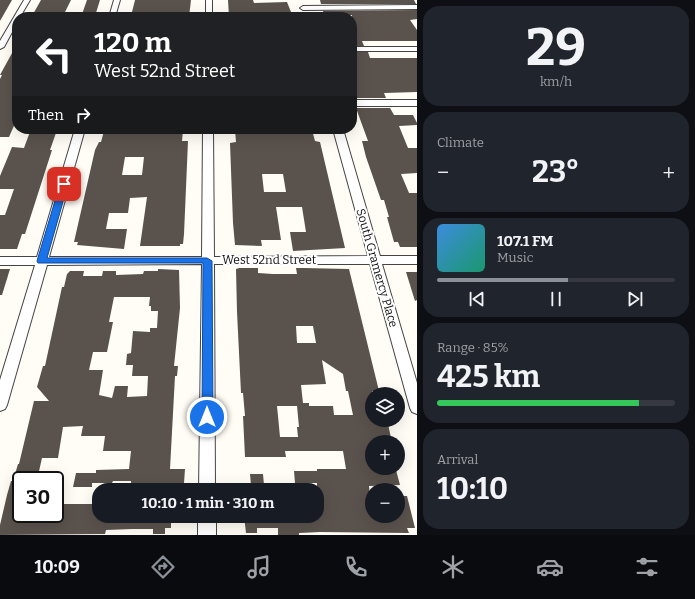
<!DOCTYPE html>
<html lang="en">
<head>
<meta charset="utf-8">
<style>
	:root { --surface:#171b24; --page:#20242c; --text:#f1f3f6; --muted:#9ea1a6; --line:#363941; --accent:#8c9099 }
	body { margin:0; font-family:Bitter,serif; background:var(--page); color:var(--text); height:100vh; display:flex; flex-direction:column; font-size:15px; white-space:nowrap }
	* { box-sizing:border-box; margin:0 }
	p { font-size:13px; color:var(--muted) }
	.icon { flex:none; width:22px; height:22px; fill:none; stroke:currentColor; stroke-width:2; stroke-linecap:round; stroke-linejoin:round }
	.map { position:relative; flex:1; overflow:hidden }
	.sheet { display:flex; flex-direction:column; gap:6px; padding:6px; background:#0d0f14; width:278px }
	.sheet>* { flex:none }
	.banner { position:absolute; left:12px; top:12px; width:345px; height:122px; border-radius:16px; box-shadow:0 4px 16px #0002; background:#202124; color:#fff; overflow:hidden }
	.controls { position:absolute; left:365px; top:387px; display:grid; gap:8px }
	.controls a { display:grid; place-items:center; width:40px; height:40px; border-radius:50%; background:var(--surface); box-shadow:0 4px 16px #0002; font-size:20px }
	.speed { position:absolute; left:12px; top:471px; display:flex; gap:8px; font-size:20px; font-weight:700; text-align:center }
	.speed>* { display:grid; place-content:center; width:52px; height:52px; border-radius:50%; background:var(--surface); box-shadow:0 4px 16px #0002; line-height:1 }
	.speed .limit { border:2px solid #111; border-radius:6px; background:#fff; color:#111 }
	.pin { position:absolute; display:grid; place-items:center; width:34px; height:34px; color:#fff; margin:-17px; border-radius:8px; box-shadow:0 2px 6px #0006 }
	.me { position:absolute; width:44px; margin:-22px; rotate:0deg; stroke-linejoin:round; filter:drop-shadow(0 0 3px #0008) }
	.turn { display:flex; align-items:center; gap:14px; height:84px; padding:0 16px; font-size:18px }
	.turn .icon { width:52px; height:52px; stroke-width:2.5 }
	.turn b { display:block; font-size:28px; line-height:34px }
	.then { display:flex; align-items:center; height:38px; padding:0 16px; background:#0003; gap:8px; font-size:15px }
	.big { font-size:30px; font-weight:700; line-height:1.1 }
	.sheet .tile { flex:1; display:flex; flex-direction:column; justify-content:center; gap:6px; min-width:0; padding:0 14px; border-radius:16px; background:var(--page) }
	.sheet .dial { align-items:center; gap:0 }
	.dial b { font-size:52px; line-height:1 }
	.song { display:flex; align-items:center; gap:12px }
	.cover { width:48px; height:48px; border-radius:6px; background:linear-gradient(135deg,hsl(210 70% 55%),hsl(160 70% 35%)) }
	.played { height:4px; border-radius:2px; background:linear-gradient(90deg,var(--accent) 55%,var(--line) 55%) }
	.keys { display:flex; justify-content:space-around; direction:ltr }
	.heat { display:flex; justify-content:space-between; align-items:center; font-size:22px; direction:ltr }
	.charge { height:6px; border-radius:3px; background:linear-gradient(90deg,#34c759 85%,var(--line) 0) }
	.trip { position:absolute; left:92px; top:483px; width:232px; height:40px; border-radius:16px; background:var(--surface); box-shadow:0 4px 16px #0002; font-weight:700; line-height:40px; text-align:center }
	.tab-bar { display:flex; height:64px; justify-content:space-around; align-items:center; background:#090b0e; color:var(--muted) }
	.tab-bar .icon { width:28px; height:28px }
	.tab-bar .on { color:var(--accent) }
	.tab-bar b { font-size:18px; color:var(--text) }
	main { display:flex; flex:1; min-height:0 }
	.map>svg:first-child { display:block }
	.building { fill:#5a524d; fill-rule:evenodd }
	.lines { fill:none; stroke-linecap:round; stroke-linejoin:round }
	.minor-casing { stroke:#444; stroke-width:2 }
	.minor { fill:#fff; fill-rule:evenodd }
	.route { fill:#1a73e8; stroke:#114b97 }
	.labels { text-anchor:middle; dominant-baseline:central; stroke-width:4; stroke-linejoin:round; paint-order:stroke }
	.street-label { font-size:12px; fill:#111; stroke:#fff }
</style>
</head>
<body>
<main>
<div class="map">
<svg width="417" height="535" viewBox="0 0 417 535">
	<rect width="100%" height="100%" fill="#fffdf5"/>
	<!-- building -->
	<g class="building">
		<polygon points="0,0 12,0 0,21"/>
		<polygon points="41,0 71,0 63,16 32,16"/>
		<polygon points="87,0 100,0 95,16 81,17"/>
		<polygon points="135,0 191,0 189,17 133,17 131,16"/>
		<polygon points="228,0 253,0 254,3 287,2 291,12 255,13 255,16 229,17"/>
		<polygon points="320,0 414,0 416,4 321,4"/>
		<polygon points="417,10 417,19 410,20 417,30 417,41 362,41 364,46 352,46 352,40 356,40 352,32 352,15 324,15 323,11"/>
		<polygon points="17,44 17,80 12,89 17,89 17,119 9,137 0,137 0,79 2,75 0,75"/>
		<polygon points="352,52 368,52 370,58 417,58 417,92 384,93 386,98 353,98"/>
		<polygon points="356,108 390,108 394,115 413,115 417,123 417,125 399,126 408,148 417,148 417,173 401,174 409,193 417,193 417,247 400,247 398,242 394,242 387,217 389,217 384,200 381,200 366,157 362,141 368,141"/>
		<polygon points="31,129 57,130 50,150 52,150 25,234 22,234 17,249 0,249 0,215 5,215 14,189 0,189 0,176 12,147 24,148"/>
		<path d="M271 129 312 130 315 141 320 142 345 248 293 251 290 232H306L302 207H276L281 240H261L262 246 235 245 233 223 230 143 236 142 235 130ZM262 174H283L286 192H264Z"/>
		<path d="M107 130H126L125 131 183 130 182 141H188L184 234 183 244H180V246H140L147 197 130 198 128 213H109L106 229H127L124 249 77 245 78 242H74L95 150 99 142H101L104 131ZM125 157H144L142 175H122Z"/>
		<path d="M239 268H258V273L273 274H297L296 268H304L349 269 379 391H372V420H387L392 442H372V470H396L400 485 369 486 372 516H398V496H407L415 528H407L409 533 320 532 299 533V535H278V528H257V533H246L244 516H317V483H295L294 471H317V469H346L343 451H285L286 457H245L243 416H245L243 393H241L237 312 236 269ZM296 326H313L316 343H297ZM322 360 343 374 346 391H348L353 415H334L333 406H309V403H303L301 385 326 384ZM277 406H297L299 427H297L298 437H280Z"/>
		<polygon points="0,269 10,269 2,295 0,295"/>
		<path d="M158 269 179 270 180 308 174 366H178L177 376H175L170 469H185L184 483H176V486H146V490H131V481H113L112 483H92V487H73L76 473H96V470L129 469 131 451H103L105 436H81L83 426 63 427 58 458H42L37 480H21V514H55V504H99V516H171V528H165V534H153V529H132L106 530 105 534 0 535V525L7 495 11 481H13L18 464H19L34 401H49L37 387 43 366H45L62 287H64L67 274 70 271H84L83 276H102L103 271H116V275L143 274 144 271H158ZM114 297H150L149 306H151V311H158L157 328H150V332L133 331 131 353 127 354 126 365H133L132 376H148L147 396 127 397 128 386H115L112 398 99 395 103 370H89L93 352H107L113 322H109Z"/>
		<polygon points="406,272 417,272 417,300 415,301"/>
		<polygon points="250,474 263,474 264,485 251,485"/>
	</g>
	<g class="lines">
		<defs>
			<g id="minor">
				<polygon points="24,0 30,0 20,17 17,17 17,23 4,47 0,49 0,41"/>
				<polygon points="114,0 120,0 115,17 109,17"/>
				<rect x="206" y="0" width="6" height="17"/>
				<polygon points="417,5 417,9 303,10 300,8 303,6"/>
				<rect x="352" y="47" width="65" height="4"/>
				<rect x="352" y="100" width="65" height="6"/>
				<polygon points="75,129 85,129 49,257 202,257 203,129 213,129 214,257 368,256 333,129 343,129 380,256 417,256 417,264 382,264 417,383 417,414 412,412 410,408 370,264 214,264 215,490 199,490 202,264 47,265 7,405 5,409 0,411 0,380 35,265 0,265 0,257 37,257"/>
				<rect x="198" y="516" width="18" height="19"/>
			</g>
		</defs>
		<!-- minor casing -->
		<use href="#minor" class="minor-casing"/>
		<!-- minor -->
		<use href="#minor" class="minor"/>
	</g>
	<!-- route -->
	<polygon class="route" points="64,182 68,184 47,258 207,258 212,261 213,417 211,420 207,422 203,420 202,417 203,263 38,263 37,261 60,184"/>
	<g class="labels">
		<!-- street labels -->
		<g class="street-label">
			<text x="269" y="260">West 52nd Street</text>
			<text transform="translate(377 268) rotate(74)">South Gramercy Place</text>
		</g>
	</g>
</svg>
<div class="controls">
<a><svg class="icon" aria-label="layers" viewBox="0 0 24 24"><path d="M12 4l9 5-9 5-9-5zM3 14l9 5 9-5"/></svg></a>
<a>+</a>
<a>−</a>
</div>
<div class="speed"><div class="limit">30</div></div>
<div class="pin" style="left:64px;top:184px;background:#d93025"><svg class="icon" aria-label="arrive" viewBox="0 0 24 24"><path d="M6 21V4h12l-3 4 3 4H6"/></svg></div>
<svg class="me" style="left:207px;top:417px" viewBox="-20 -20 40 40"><circle r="17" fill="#1a73e8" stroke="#fff" stroke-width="3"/><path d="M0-11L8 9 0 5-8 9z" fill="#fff"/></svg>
<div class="trip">10:10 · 1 min · 310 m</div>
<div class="banner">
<div class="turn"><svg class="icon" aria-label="left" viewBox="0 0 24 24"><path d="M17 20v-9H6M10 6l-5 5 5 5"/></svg><div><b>120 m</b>West 52nd Street</div></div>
<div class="then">Then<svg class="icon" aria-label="right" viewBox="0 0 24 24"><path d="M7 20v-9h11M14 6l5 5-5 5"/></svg></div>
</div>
</div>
<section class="sheet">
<div class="tile dial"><b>29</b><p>km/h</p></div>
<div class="tile"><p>Climate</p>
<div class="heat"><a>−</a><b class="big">23°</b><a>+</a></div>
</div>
<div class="tile">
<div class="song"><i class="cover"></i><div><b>107.1 FM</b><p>Music</p></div></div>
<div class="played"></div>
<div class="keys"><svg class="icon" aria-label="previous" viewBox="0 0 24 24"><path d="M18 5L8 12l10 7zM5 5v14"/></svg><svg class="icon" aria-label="pause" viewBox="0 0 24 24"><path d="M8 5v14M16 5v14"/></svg><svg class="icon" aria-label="next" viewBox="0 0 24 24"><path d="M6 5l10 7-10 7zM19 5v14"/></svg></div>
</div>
<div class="tile"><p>Range · 85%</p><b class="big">425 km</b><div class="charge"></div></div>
<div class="tile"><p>Arrival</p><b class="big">10:10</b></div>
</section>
</main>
<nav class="tab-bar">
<b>10:09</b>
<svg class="icon on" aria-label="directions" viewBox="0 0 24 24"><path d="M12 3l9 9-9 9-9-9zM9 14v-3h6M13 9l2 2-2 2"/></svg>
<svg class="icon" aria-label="music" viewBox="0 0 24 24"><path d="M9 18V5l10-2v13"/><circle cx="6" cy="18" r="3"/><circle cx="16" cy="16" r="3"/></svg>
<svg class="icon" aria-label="phone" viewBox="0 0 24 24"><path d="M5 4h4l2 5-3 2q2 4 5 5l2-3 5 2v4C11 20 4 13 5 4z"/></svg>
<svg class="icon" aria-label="climate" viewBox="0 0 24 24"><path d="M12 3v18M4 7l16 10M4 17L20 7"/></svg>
<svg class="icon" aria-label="car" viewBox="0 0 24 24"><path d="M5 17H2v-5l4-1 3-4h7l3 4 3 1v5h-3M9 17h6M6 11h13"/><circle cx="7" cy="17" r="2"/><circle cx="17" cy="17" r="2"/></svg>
<svg class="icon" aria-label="filters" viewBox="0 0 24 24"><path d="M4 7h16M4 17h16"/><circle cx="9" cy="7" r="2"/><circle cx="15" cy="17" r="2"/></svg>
</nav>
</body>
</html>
